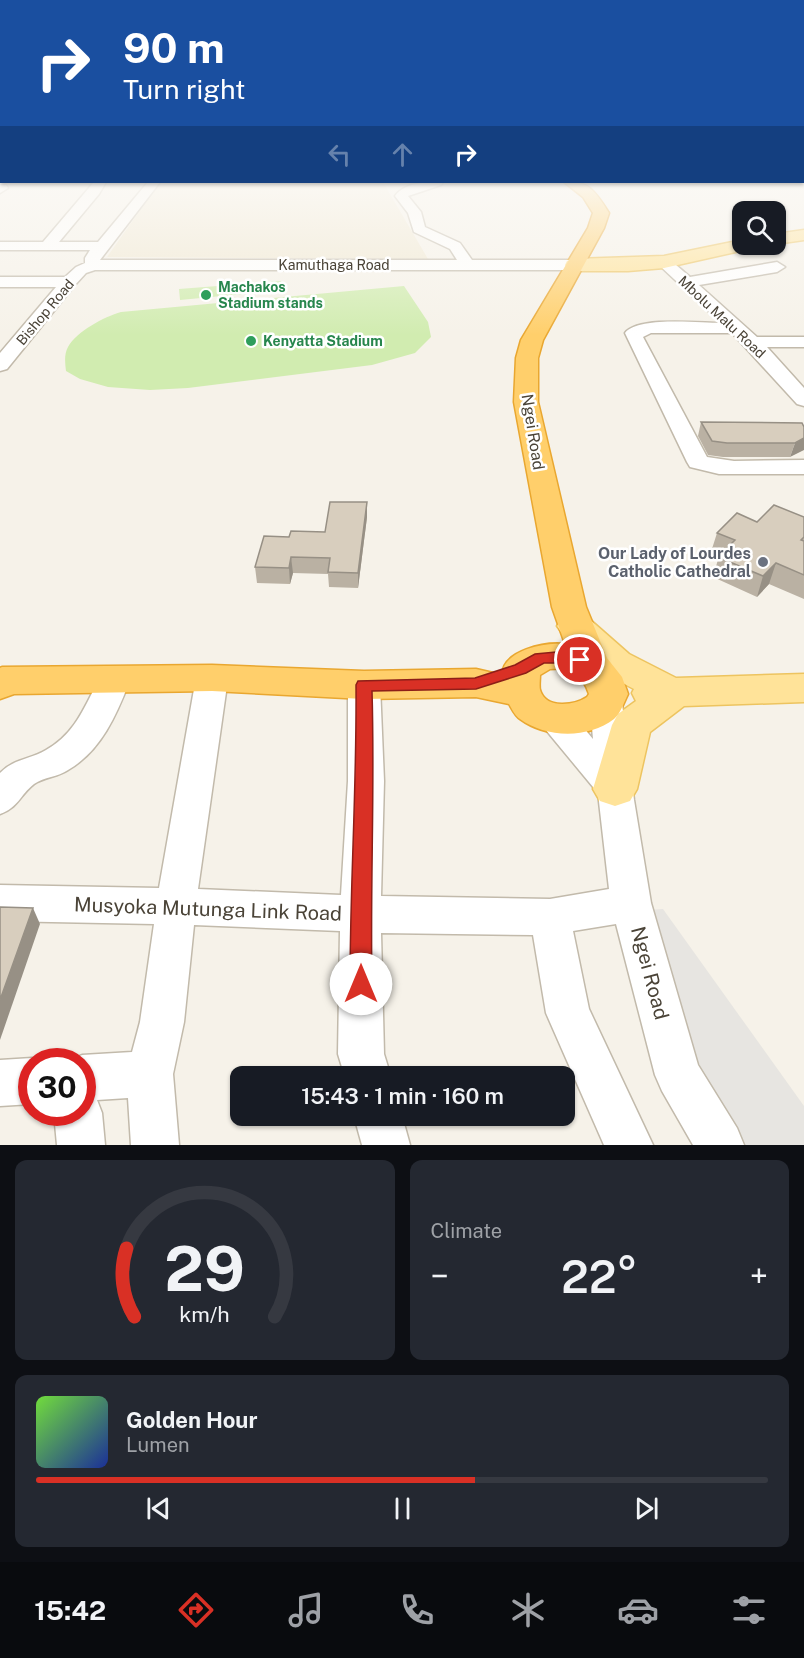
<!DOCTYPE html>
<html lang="en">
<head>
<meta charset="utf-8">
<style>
	:root { --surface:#171b24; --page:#242831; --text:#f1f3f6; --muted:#9ea1a6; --line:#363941; --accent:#d93025 }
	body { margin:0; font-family:"Public Sans",sans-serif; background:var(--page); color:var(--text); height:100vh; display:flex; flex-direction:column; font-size:22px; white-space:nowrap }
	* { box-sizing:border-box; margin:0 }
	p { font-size:20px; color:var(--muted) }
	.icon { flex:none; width:33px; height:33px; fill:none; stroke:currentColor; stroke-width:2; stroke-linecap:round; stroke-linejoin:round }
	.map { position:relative; height:1145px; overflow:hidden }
	.details { display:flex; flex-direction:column; gap:15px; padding:15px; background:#0d0f14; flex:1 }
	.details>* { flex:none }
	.hud { position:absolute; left:0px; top:0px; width:804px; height:183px; box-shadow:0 2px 4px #0004; background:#1a4fa0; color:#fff; overflow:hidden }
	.fabs { position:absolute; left:732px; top:201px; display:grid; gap:12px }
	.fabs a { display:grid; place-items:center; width:54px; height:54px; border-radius:12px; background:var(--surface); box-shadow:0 2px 4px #0004; font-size:30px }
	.speed { position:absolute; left:18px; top:1048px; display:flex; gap:12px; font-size:30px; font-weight:700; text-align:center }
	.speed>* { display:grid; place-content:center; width:78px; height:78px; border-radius:50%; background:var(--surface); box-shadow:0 2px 4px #0004; line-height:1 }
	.speed .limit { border:9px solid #d22; background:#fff; color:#111 }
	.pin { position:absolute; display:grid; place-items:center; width:51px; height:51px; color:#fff; margin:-26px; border:3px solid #fff; border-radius:50%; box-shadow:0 2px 6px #0007 }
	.me { position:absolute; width:66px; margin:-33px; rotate:0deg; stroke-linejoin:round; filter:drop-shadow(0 0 4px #0008) }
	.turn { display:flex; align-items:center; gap:21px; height:126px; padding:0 24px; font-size:27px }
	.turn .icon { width:78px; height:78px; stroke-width:2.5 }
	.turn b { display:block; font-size:42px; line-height:51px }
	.lanes { display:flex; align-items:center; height:57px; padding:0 24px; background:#0003; justify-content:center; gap:30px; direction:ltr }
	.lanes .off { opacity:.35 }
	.big { font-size:45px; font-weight:600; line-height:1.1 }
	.details .tile { flex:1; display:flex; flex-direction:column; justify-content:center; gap:9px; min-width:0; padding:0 21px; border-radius:12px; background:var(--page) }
	.details .dial { align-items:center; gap:0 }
	.dial svg { height:156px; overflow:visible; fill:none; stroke:var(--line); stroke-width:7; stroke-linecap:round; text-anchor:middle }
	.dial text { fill:var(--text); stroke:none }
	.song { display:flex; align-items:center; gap:18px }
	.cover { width:72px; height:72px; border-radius:9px; background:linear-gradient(135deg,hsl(100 70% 55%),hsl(230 70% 35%)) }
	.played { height:6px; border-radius:3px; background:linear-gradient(90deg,var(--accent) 60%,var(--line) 60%) }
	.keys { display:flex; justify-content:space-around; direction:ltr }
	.heat { display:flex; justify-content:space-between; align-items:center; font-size:33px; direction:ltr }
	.details .tiles { flex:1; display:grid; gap:15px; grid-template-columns:1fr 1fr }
	.tile:last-child { grid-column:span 2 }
	.trip { position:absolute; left:230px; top:1066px; width:345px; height:60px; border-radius:12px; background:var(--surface); box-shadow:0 2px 4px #0004; font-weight:600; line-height:60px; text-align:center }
	.dock { display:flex; height:96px; justify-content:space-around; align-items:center; background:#090b0e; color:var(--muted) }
	.dock .icon { width:42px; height:42px }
	.dock .current { color:var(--accent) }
	.dock b { font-size:27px; color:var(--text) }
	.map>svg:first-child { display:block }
	.education { fill:#f0e8d2 }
	.green { fill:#d1ecb0 }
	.parking { fill:#e7e5e1 }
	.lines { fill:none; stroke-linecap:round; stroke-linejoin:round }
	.minor-casing { stroke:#c2baab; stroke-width:3 }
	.major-casing { stroke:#edc460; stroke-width:3 }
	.highway-casing { stroke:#e9a730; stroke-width:3 }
	.minor { fill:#fff; fill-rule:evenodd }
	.major { fill:#ffe399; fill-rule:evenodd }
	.highway { fill:#ffcf6b; fill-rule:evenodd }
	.wall { fill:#bab1a3 }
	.shaded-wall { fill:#979085 }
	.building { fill:#d8cebe; stroke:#979085; stroke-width:1.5 }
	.route { fill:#d93025; stroke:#8d1f18; stroke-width:1.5 }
	.leisure-dot { fill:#2e9e5b; stroke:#fff; stroke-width:2 }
	.worship-dot { fill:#6b7280; stroke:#fff; stroke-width:2 }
	.labels { text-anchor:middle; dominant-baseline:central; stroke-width:5; stroke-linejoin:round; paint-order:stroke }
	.far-street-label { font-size:14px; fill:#4a4337; stroke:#fff }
	.far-leisure-label { font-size:14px; font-weight:bold; fill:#27864d; stroke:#fff; text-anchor:start }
	.street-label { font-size:16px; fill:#4a4337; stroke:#fff }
	.worship-label { font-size:16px; font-weight:bold; fill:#5b616d; stroke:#fff; text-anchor:end }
	.near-street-label { font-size:20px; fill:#4a4337; stroke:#fff }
</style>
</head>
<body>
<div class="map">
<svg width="804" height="1145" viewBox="0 0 804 1145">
	<rect width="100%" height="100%" fill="#f6f2e9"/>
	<!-- education -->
	<polygon class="education" points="160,182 383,182 428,259 107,257"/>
	<!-- green -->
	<g class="green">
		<polygon points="281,281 285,290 180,300 179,289"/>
		<path d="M404 286 428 322 431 337 415 353 372 365 188 388 150 390 108 387 80 379 66 371C65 363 64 354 68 347 77 331 104 317 121 312Z"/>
	</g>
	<!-- parking -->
	<polygon class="parking" points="663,909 804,1106 804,1145 741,1145 661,1018 635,911"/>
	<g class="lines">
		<defs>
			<g id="minor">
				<path d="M94 182H106L99 194 59 242H98L148 182H160L100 260H457L450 249 414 232 408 213 395 196C405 182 427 182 443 182L441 185 408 196 421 212 425 227 460 243 472 260H574L582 265 574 270H95L86 273 75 285 7 369 0 371V353L56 287H0V277H65L76 267 85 263V258L90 250H0V242H43Z"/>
				<polygon points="0,185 6,185 8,188 0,193"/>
				<path d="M664 257 669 259 690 277 777 262 785 267 777 272 699 285 757 337H804V347H767L804 388V406L797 404 732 333H651L643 337 707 457 734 461 804 460V474H719L690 467 687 462 625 333C638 316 700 323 721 323L659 265 656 262Z"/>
				<path d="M212 667 223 670 228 678 198 889 341 895 348 781V685L353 677 364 674 375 677 380 685 384 781 381 896 550 899 609 889 598 793 536 718 540 709C564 702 579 722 593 739L590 703 595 695 606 691 617 695 622 703 634 800 651 903 698 1065 737 1128 744 1145H693L662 1091 655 1075 616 924 573 931 589 1009 653 1145H604L546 1013 533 935 381 933 384 1054 391 1077H345L338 1054 340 931 194 925 184 1022 173 1074 179 1145H131L128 1098 97 1100 102 1113 105 1145H57L54 1113H82V1062H66L82 1055 132 1052 140 1022 154 924 0 921V885L159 888 196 678 201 670Z"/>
				<path d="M114 669 125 672 130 680C117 714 101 751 68 770 58 777 44 777 34 784 19 796 19 807 0 814V773C15 758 29 760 46 750 78 732 86 702 103 672Z"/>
				<polygon points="32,1058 42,1062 32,1062 32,1104 0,1106 0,1060"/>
				<polygon points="354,1116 402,1116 410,1145 362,1145"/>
			</g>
			<g id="major">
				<polygon points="804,230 804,240 776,244 776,234"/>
				<polygon points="742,240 742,244 757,244 749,249 664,268 628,271 574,271 567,269 565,265 567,261 574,259 664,256"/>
				<path d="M575 614 588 618 629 654 676 678 804 674V702L684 706 650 732 637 789 630 801 615 806 600 801 593 789 612 725 618 714 636 701 632 693 634 689C606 674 575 654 557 626L562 618Z"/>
			</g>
			<path id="highway" d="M564 182C588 179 597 194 609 213L604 228 543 340 538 358V402L586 607 607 658 622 677 628 694C624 702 621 713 614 719 588 739 546 738 520 719 515 716 512 709 509 704L476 697 364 699 212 691 14 694 0 699V668L2 667 212 665 364 671 476 669 502 675C503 650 545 642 565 644L552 607 514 402 516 358 521 340 588 228 593 213 583 197ZM550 669C571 667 583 675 589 694L587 697C575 705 546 710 540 690 539 686 540 679 540 675Z"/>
		</defs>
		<!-- minor casing -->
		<use href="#minor" class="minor-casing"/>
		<!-- major casing -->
		<use href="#major" class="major-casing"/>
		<!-- highway casing -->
		<use href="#highway" class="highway-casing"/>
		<!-- minor -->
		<use href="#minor" class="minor"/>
		<!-- major -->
		<use href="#major" class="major"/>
		<!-- highway -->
		<use href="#highway" class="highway"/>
	</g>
	<!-- wall -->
	<g class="wall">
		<polygon points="701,422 802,423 790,457 723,457 708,455 698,436"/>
		<polygon points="367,502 367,517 358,588 329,587 328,574 293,573 290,584 257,583 255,567 289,537 325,532"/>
		<polygon points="804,517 804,599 769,584 757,597 713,577 719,556 711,552 717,533 757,522"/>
	</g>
	<!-- shaded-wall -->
	<g class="shaded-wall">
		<polygon points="804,438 804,450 790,457 795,443"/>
		<polygon points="367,502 367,517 358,588 358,573"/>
		<polygon points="291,557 293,573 290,584 289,568"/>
		<polygon points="776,563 769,584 757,597 763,576"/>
		<polygon points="33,908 40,924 0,1040 0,1000"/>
	</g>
	<!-- building -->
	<g class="building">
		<polygon points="701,422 802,423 804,427 804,438 795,443 727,443 712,441"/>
		<polygon points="330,502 367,502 358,573 328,572 330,558 291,557 289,568 255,567 264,536 289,537 291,531 325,532"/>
		<polygon points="774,505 804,517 804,537 801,540 804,541 804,575 776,563 763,576 718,557 735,540 717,533 737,513 757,522"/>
		<polygon points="0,907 33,908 0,1000"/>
	</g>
	<!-- sky -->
	<linearGradient id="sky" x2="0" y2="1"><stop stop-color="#8cc0ee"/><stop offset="0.52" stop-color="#fbf9f5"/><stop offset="1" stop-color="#fbf9f5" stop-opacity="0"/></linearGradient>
	<rect width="804" height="335" fill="url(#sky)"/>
	<!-- route -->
	<path class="route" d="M567 651 585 656 587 660 585 663H544L526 673 476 689 372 691C375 789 370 886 372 984L368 992 361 995 353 992 350 984C350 884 357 785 356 685L358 681 475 678 515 665 535 654Z"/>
	<!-- markers -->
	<g class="leisure-dot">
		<circle cx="206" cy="295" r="6"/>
		<circle cx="251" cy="341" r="6"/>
	</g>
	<circle class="worship-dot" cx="763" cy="562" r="6"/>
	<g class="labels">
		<!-- far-street labels -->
		<g class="far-street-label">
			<text x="334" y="265">Kamuthaga Road</text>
			<text transform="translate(45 312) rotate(-50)">Bishop Road</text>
			<text transform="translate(722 317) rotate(43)">Mbolu Malu Road</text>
		</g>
		<!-- far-leisure labels -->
		<g class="far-leisure-label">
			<text x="218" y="287">Machakos<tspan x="218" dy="16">Stadium stands</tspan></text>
			<text x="263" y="341">Kenyatta Stadium</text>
		</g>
		<!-- street labels -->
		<g class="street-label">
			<text transform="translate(533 432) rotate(81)">Ngei Road</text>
		</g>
		<!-- worship labels -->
		<g class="worship-label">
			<text x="751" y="553">Our Lady of Lourdes<tspan x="751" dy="18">Catholic Cathedral</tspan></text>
		</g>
		<!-- near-street labels -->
		<g class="near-street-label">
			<text transform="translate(208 909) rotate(2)">Musyoka Mutunga Link Road</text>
			<text transform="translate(650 973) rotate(75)">Ngei Road</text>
		</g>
	</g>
</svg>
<div class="fabs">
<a><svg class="icon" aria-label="search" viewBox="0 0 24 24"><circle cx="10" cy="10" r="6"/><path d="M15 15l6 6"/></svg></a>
</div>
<div class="speed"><div class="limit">30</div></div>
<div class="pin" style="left:580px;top:660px;background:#d93025"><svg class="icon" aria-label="arrive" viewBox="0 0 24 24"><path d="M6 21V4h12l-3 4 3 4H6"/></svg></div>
<svg class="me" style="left:361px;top:984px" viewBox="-20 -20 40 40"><circle r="19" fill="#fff"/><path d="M0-13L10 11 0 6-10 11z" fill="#d93025"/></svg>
<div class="trip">15:43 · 1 min · 160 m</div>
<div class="hud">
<div class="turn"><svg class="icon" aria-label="right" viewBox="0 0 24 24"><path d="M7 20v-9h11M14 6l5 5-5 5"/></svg><div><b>90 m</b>Turn right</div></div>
<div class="lanes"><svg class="icon off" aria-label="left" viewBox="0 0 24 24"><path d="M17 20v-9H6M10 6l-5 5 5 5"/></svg><svg class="icon off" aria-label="ahead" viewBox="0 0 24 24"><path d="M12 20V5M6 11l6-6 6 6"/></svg><svg class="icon" aria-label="right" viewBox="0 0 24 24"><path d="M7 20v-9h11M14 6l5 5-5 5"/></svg></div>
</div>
</div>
<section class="details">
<div class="tiles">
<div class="tile dial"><svg viewBox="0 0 100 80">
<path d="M14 69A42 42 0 1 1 86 69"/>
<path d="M14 69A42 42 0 0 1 10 34" stroke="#d93025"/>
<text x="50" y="56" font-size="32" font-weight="700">29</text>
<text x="50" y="72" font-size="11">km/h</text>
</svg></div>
<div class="tile"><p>Climate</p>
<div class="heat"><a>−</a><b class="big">22°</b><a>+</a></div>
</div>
<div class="tile">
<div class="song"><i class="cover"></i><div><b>Golden Hour</b><p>Lumen</p></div></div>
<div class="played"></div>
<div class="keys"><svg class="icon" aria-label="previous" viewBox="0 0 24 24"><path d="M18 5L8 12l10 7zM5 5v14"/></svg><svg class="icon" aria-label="pause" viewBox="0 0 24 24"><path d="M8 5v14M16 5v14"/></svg><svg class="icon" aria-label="next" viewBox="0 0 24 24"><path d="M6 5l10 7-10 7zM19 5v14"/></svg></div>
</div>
</div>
</section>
<nav class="dock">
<b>15:42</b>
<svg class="icon current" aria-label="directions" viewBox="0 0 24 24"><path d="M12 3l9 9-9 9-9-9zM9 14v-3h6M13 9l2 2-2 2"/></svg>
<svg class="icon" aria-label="music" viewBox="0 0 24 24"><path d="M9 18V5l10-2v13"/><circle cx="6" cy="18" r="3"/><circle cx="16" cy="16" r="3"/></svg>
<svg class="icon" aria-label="phone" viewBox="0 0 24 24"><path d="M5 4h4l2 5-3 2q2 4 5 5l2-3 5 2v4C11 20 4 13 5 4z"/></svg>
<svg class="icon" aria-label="climate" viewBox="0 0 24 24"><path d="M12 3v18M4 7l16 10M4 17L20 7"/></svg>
<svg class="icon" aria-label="car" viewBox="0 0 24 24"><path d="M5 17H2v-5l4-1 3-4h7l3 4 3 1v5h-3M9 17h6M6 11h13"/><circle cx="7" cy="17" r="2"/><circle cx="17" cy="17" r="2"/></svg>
<svg class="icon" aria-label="filters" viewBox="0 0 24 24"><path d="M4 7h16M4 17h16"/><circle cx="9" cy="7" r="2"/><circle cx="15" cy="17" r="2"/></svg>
</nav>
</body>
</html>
